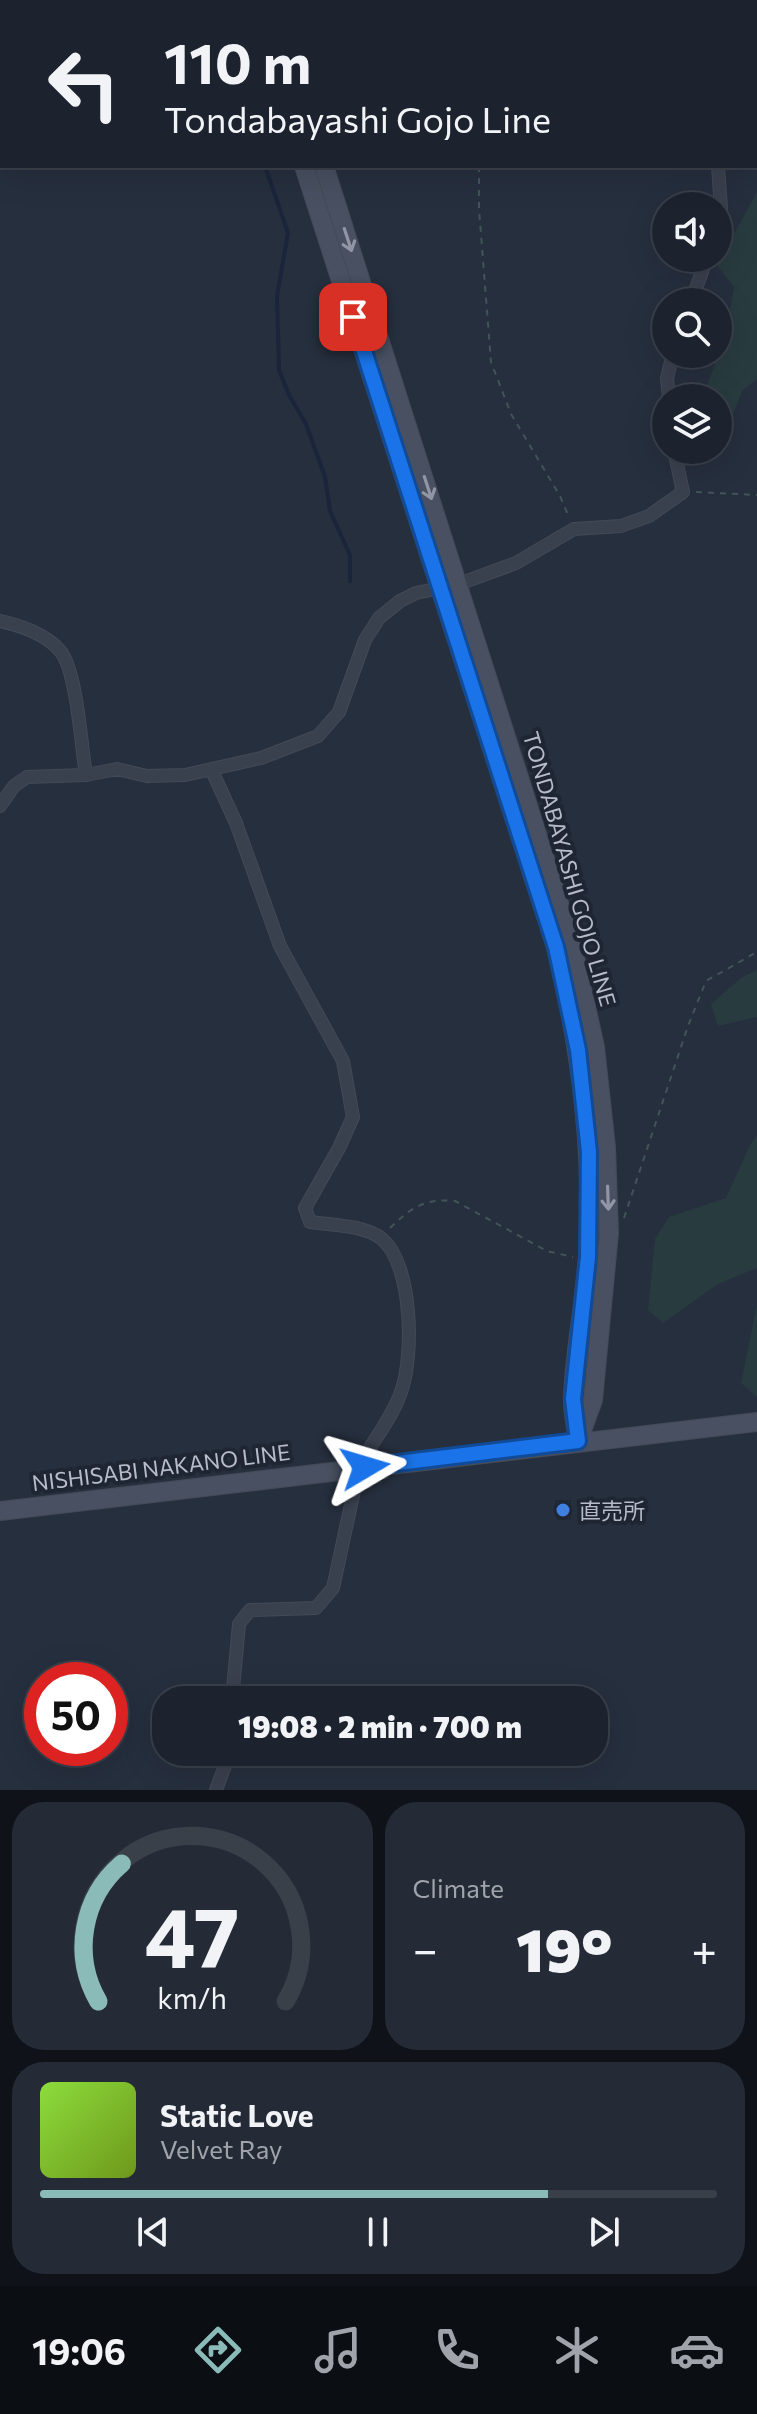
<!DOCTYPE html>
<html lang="en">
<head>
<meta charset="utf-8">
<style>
	:root { --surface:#1c232e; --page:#252b36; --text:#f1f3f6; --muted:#a0a4aa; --line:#3a404a; --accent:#8bbbb9 }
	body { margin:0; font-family:Commissioner,"Noto Sans JP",sans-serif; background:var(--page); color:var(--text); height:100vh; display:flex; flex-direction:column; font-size:30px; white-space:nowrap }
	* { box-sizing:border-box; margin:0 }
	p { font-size:26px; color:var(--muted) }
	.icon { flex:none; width:44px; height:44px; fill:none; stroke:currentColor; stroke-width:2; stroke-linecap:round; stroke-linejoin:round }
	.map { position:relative; height:1790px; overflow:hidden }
	.drawer { display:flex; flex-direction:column; gap:12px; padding:12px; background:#0f1319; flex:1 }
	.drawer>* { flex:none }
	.banner { position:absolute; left:0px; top:0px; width:758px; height:168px; box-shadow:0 8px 32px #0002,0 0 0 2px var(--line); background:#1c232e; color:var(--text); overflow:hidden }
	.controls { position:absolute; left:652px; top:192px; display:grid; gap:16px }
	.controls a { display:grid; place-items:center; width:80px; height:80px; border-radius:50%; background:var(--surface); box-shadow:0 8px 32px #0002,0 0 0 2px var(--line); font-size:40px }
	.speed { position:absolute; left:24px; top:1662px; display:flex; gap:16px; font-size:40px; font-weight:700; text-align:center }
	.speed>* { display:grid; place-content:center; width:104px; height:104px; border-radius:50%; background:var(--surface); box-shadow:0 8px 32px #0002,0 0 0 2px var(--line); line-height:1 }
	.speed .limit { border:12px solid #d22; background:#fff; color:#111 }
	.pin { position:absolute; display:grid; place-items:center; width:68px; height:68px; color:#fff; margin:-34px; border-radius:16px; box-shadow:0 4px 12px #0006 }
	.me { position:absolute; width:88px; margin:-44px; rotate:83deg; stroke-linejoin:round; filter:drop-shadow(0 0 6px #0008) }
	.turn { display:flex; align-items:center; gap:28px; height:168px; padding:0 32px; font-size:36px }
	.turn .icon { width:104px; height:104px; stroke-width:2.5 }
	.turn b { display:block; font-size:56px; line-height:68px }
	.big { font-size:60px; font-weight:800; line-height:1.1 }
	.drawer .tile { flex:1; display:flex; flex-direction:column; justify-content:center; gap:12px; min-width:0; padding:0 28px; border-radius:32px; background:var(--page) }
	.drawer .dial { align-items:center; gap:0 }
	.dial svg { height:208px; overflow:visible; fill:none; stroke:var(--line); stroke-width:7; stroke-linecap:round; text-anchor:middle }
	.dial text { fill:var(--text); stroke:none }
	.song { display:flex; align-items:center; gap:24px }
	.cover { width:96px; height:96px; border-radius:12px; background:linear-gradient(135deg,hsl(90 70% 55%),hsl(80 70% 35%)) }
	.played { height:8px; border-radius:4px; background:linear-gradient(90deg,var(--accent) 75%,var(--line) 75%) }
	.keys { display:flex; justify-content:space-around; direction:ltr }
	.heat { display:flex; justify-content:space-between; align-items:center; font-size:44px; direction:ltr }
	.drawer .tiles { flex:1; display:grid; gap:12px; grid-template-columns:1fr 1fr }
	.tile:last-child { grid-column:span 2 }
	.trip { position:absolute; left:152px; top:1686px; width:456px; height:80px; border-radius:32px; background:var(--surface); box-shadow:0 8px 32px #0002,0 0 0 2px var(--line); font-weight:800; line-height:80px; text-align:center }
	.menu { display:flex; height:128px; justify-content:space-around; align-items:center; background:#0b0e12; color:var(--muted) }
	.menu .icon { width:56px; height:56px }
	.menu .current { color:var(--accent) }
	.menu b { font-size:36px; color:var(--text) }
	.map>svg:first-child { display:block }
	.green { fill:#283b3f }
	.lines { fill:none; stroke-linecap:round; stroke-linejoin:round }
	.stream { stroke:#1a253c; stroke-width:4 }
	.building { fill:#384354; stroke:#212835; stroke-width:2 }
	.minor-casing { stroke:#434a57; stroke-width:14 }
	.secondary-casing { stroke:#434a57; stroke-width:20 }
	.path { stroke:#415457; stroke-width:2; stroke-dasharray:6 6; stroke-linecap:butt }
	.minor { stroke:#3a414e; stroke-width:12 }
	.secondary { stroke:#485061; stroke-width:18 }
	.minor-bridge-casing { stroke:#434a57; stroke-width:14; stroke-linecap:butt }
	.minor-bridge { stroke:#3a414e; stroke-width:12 }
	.oneway { stroke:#9096a5 }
	.route-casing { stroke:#114b97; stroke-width:20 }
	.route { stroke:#1a73e8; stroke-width:14 }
	.shop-dot { fill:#3f7fe0; stroke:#1f2633; stroke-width:3 }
	.labels { text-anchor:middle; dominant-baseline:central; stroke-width:8; stroke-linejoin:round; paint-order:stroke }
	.street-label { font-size:22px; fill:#b6bcc9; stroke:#1f2633 }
	.poi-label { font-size:22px; fill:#b6bcc9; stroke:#1f2633; text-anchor:start }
</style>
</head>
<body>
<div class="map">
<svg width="757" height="1790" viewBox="0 0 757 1790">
	<rect width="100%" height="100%" fill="#262f3e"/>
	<!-- green -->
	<g class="green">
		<path d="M757 192V379L742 391 730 422 718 412V398H701C718 362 728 327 734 287L717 265Z"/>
		<polygon points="757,970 757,1017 718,1026 711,1004 741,978"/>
		<polygon points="757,1135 757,1268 718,1284 663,1323 648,1310 655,1239 669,1217 726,1198 750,1145"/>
		<polygon points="757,1304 757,1397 741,1383"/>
	</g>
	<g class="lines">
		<!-- stream -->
		<g class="stream">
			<polyline points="227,2 227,0"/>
			<polyline points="265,166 288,233 277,296 279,370 289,395 306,424 325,477 330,511 350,555 350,581"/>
		</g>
	</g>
	<!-- building -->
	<polygon class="building" points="556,1501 570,1501 570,1519 558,1519"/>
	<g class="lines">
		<defs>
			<g id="minor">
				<polyline points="698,0 699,2"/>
				<polyline points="718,166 721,209 718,225"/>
				<polyline points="691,302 707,258"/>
				<polyline points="669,398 667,378 673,354"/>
				<path d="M0 621C20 625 48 635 61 652 77 673 81 745 86 775"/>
				<path d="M212 771 236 823 280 946 343 1061 353 1117 339 1148 305 1208 310 1222C331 1225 365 1225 382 1239 413 1265 414 1357 401 1392 394 1413 379 1433 368 1451"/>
				<polyline points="0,806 14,786 27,777 86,775 117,769 147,776 185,775 261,758 318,736 339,712 365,640 379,618 400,601 416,593 459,584 516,563 574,529 621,526 649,516 683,492 674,450"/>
				<polyline points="232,1700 239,1624 250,1610 316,1608 333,1588 355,1486"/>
				<polyline points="216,1790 226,1763 227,1752"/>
			</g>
			<g id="secondary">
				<polyline points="251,0 252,2"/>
				<polyline points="271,0 271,2"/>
				<path d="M304 166 556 947C581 1049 594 1152 588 1256 585 1303 575 1349 573 1396 572 1410 576 1425 578 1439"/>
				<polyline points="324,166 572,944 595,1047 606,1147 609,1233 593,1400 578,1441"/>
				<polyline points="0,1511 757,1422"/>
			</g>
		</defs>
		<!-- minor casing -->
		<use href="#minor" class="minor-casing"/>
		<!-- secondary casing -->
		<use href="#secondary" class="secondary-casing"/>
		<!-- path -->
		<g class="path">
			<polyline points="541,2 542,0"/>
			<polyline points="479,166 479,209 491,362 511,414 560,496 569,517"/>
			<polyline points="696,492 757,495"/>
			<polyline points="624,1218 688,1026 706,981 757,952"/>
			<path d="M390 1228C411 1208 424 1198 455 1201L547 1251 573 1257"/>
		</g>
		<!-- minor -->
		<use href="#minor" class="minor"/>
		<!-- secondary -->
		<use href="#secondary" class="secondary"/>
		<defs>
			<polyline id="minor-bridge" points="355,1486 368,1451"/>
		</defs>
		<!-- minor-bridge casing -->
		<use href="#minor-bridge" class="minor-bridge-casing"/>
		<!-- minor-bridge -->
		<use href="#minor-bridge" class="minor-bridge"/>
	</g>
	<!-- one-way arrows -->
	<defs><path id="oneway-shaft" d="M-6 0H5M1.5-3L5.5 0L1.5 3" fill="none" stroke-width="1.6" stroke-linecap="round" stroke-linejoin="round" transform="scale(2)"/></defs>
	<g class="oneway">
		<use href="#oneway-shaft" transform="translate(348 240) rotate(72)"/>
		<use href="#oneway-shaft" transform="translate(428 488) rotate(72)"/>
		<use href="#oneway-shaft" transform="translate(608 1198) rotate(88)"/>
	</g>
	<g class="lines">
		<defs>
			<polyline id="route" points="353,317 556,947 578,1050 589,1152 588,1257 573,1399 578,1441 365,1467"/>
		</defs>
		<!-- route casing -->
		<use href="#route" class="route-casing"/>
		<!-- route -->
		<use href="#route" class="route"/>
	</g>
	<!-- markers -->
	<circle class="shop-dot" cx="563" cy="1510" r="8"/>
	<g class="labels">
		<!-- street labels -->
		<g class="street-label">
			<text transform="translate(570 869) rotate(74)">TONDABAYASHI GOJO LINE</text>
			<text transform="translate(161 1467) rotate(-7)">NISHISABI NAKANO LINE</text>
		</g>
		<!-- poi labels -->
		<g class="poi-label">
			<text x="579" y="1510">直売所</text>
		</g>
	</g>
</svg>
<div class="controls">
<a><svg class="icon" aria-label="sound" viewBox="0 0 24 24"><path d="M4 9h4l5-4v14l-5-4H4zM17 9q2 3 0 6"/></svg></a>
<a><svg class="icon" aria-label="search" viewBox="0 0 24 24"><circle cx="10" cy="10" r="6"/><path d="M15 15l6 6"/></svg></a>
<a><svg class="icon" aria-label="layers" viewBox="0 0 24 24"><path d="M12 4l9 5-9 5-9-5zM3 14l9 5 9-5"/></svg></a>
</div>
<div class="speed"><div class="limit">50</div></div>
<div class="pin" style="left:353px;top:317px;background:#d93025"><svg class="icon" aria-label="arrive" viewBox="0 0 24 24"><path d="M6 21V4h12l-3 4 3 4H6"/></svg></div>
<svg class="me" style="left:365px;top:1467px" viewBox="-20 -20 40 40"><path d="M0-17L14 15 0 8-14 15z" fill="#1a73e8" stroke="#fff" stroke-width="4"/></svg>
<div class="trip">19:08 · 2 min · 700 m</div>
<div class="banner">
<div class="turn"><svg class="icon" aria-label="left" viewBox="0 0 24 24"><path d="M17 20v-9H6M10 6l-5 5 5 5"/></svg><div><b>110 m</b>Tondabayashi Gojo Line</div></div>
</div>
</div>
<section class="drawer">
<div class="tiles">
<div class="tile dial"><svg viewBox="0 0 100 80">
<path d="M14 69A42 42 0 1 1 86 69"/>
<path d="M14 69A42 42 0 0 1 23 16" stroke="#8bbbb9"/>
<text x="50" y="56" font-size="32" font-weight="700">47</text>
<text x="50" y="72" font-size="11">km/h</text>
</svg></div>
<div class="tile"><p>Climate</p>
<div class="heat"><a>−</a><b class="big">19°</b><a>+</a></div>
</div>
<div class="tile">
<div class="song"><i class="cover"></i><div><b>Static Love</b><p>Velvet Ray</p></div></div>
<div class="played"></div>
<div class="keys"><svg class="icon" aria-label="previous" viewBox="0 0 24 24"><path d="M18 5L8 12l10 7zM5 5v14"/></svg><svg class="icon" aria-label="pause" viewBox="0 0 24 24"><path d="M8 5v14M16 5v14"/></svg><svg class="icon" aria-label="next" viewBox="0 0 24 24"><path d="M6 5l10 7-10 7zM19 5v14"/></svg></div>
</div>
</div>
</section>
<nav class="menu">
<b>19:06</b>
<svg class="icon current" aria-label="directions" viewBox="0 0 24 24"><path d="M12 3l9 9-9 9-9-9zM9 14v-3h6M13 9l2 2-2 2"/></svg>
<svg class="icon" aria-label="music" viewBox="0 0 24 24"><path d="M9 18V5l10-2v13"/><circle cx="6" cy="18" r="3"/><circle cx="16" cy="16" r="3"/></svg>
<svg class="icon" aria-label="phone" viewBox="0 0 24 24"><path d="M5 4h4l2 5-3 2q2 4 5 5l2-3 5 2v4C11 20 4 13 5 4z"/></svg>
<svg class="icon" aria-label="climate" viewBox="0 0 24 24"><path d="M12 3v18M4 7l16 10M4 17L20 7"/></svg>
<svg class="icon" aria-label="car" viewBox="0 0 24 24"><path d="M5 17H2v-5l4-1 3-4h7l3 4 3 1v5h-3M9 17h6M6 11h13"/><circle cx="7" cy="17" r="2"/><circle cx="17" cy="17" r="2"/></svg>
</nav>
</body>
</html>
